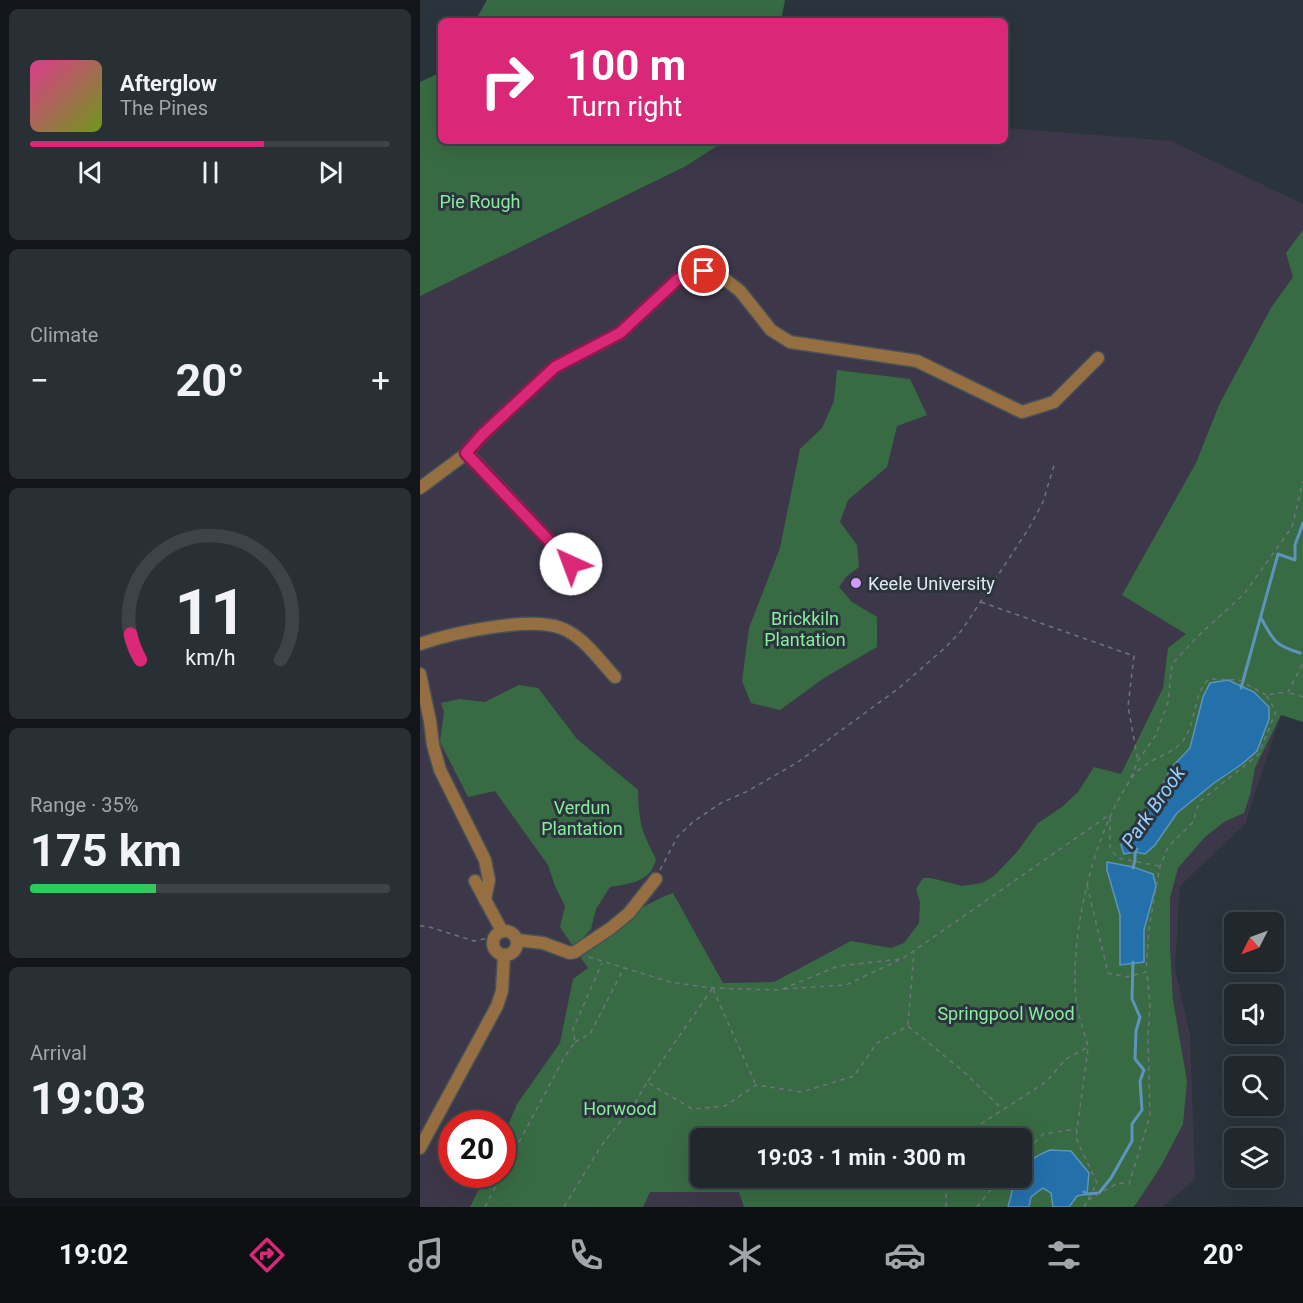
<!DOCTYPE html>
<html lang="en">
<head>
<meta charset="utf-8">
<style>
	:root { --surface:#20272d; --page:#282f35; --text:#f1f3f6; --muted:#a2a5aa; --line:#3d4449; --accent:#db2777 }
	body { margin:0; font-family:Roboto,sans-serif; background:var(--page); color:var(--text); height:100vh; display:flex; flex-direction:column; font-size:22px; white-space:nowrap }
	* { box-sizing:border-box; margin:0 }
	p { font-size:20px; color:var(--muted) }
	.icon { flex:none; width:33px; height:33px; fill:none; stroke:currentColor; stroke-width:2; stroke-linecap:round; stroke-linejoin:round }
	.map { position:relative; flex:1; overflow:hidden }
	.panel { display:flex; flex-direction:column; gap:9px; padding:9px; background:#121519; width:420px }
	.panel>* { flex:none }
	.top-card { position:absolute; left:18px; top:18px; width:570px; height:126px; border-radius:9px; box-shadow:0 6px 24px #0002,0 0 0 2px var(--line); background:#db2777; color:#fff; overflow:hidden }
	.needle { width:39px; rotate:228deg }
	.controls { position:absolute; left:804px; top:912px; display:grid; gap:12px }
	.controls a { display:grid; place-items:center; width:60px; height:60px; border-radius:9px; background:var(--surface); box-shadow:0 6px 24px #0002,0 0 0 2px var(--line); font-size:30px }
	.speed { position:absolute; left:18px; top:1110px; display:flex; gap:12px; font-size:30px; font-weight:700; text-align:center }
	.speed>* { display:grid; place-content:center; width:78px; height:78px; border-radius:50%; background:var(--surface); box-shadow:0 6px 24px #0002,0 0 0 2px var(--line); line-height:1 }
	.speed .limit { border:9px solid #d22; background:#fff; color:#111 }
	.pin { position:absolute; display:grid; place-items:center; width:51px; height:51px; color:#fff; margin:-26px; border:3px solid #fff; border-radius:50%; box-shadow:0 2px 6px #0007 }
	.me { position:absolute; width:66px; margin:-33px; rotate:317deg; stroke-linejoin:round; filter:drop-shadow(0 0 4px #0008) }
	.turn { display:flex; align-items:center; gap:21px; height:126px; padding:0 30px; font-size:27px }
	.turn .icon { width:78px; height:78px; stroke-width:2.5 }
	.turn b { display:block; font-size:42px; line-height:51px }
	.big { font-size:45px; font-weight:700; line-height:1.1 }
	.panel .card { flex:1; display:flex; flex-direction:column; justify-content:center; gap:9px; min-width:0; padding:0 21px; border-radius:9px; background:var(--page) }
	.panel .dial { align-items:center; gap:0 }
	.dial svg { height:156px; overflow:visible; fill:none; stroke:var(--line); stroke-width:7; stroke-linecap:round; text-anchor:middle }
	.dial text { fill:var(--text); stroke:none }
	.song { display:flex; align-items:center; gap:18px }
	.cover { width:72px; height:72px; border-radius:9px; background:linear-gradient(135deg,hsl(330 70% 55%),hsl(80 70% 35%)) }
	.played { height:6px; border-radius:3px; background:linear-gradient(90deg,var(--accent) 65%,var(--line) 65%) }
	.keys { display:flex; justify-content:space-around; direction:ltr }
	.heat { display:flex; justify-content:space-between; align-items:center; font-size:33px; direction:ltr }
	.charge { height:9px; border-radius:4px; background:linear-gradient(90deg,#34c759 35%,var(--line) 0) }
	.trip { position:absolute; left:270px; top:1128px; width:342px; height:60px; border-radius:9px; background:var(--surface); box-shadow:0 6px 24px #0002,0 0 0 2px var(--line); font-weight:700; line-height:60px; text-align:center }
	.menu { display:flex; height:96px; justify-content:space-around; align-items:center; background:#0d1012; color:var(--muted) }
	.menu .icon { width:42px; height:42px }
	.menu .active { color:var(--accent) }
	.menu b { font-size:27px; color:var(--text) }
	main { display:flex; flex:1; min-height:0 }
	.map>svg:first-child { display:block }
	.education { fill:#3d3849; fill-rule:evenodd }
	.green { fill:#386b43; fill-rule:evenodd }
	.water { fill:#2470aa; stroke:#5d94be; stroke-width:1.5 }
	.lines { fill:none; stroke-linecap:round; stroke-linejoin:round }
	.stream { stroke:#5d94be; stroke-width:3 }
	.minor-casing { stroke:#485158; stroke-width:15 }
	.path { stroke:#6d757c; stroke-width:1.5; stroke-dasharray:4.5 4.5; stroke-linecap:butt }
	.minor { stroke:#956f41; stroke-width:12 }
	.route-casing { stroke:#8e194d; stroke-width:15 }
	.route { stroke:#db2777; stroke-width:10 }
	.poi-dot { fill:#d39cfc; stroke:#2b343c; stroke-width:2 }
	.labels { text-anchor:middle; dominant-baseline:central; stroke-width:6; stroke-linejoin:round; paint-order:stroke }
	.park-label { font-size:18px; fill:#88ed9d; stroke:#2b343c }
	.poi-label { font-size:18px; fill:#e2e8ed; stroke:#2b343c; text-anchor:start }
	.water-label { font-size:20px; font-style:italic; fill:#98cefe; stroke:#2b343c }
</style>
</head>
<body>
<main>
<section class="panel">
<div class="card">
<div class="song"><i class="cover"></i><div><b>Afterglow</b><p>The Pines</p></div></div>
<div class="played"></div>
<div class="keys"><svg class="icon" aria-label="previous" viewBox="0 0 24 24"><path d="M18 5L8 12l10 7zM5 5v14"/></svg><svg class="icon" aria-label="pause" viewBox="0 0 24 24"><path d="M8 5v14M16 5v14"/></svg><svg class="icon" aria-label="next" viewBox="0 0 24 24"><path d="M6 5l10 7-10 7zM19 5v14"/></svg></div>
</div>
<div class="card"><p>Climate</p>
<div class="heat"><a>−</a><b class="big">20°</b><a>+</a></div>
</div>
<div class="card dial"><svg viewBox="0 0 100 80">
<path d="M14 69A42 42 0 1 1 86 69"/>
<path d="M14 69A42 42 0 0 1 9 56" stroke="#db2777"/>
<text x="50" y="56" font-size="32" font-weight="700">11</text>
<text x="50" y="72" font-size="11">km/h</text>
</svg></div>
<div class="card"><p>Range · 35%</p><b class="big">175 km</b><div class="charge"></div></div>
<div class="card"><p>Arrival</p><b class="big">19:03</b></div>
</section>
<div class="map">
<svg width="883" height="1207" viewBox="0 0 883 1207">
	<rect width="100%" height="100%" fill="#2b343c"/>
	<!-- education -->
	<path class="education" d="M0 87 21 141H585V128L751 141 883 204V451L861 714 825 824 760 886 755 968 770 1035 775 1179 743 1207H0ZM32 1124H82V1174H32ZM280 1138H602V1178H280Z"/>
	<!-- green -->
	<g class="green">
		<polygon points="67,0 365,0 361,21 55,21"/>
		<polygon points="21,72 21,141 305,141 266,166 0,296 0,82"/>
		<path d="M883 230V722L861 715 835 768 830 795 824 813 804 822 785 837 758 868 750 898V949L753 1001 767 1081 763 1124 741 1166 716 1204 713 1207H649L657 1196 651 1151C626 1150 618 1152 602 1172V1138H280V1178H597L588 1207H324L319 1192H230L223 1207H50L66 1175 82 1174 83 1138 97 1104 140 1043 153 979 168 968 159 955C189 932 218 905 253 893L303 983 354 982 431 941 471 948 484 943 499 923 500 902 496 889 503 878H511L542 886 562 883 574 876 597 852 618 823 642 807 658 792 674 767 701 774 743 688 748 648 766 634 702 595 776 463 799 405 851 308 873 277 866 253ZM808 680 834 692 822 764C800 779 774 793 757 813 745 826 738 842 725 854L715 852 701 845 718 826 739 792 751 768 770 748 783 697ZM687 862 736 886 724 930V962L700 965V915L687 870Z"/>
		<polygon points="417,370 490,379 507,415 477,426 467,467 428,500 420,522 437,545 439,567 426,577 419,587 432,602 457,617 457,647 404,678 360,710 331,703 322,681 329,628 360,548 380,449 402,428 414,401"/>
		<path d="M99 685 118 688 157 739 218 790C219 823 221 830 236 859 230 883 211 883 190 887L176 909 171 929 154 948 140 927 145 906 135 886 128 865 75 791 48 797 20 742 24 712 21 703 40 699 65 702Z"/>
		<polygon points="623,1188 631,1193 633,1207 609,1207 611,1197"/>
	</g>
	<!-- water -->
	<g class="water">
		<polygon points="808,680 834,692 849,707 849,719 837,751 822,764 794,783 757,813 735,845 725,854 715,852 704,854 701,845 718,826 739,792 751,768 770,748 783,697 790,683"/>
		<polygon points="687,862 713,867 733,874 736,886 724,930 724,962 700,965 700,915 687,870"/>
		<path d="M630 1150 651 1151 669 1173 667 1194 657 1196 649 1207H633L631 1193 623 1188 611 1197 609 1207H588L595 1180 597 1178H602C602 1162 618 1155 630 1150Z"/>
	</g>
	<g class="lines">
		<!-- stream -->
		<g class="stream">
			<path d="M841 618C854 641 854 645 880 653"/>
			<polyline points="821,688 858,554 875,560 875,545 883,523"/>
			<polyline points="713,868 715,860 715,852 717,849"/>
			<polyline points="664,1192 667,1194 679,1193 691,1178 712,1141 712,1124 722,1110 720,1081 724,1070 715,1059 716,1031 720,1017 712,999 713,962"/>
		</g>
		<defs>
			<g id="minor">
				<polyline points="47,453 62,435 135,367 200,333 258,279 284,271 298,274 320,291 351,330 370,342 497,361 602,412 634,402 678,358"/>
				<polyline points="0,488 47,453 166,580"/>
				<path d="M0 644C32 633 109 616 141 628 163 636 180 661 195 677"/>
				<polyline points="0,674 10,721 13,745 20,770 65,860 69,880 65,900"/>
				<polyline points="55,881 82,931"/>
				<circle cx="85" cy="943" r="12"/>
				<polyline points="97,940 123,943 150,953 155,952 191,928 209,913 236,879"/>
				<polyline points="0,1148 77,1006 82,991 84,955"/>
			</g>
		</defs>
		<!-- minor casing -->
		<use href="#minor" class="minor-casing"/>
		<!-- path -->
		<g class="path">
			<polyline points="561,602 714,656 708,706 718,761"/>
			<polyline points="870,693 883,697"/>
			<polyline points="707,786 718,761 736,735 748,702 752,664 777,637 824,594 872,527 883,481"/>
			<polyline points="690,817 690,848 698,858 739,866"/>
			<polyline points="240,870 258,836 273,822 301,803 328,791 378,762 479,688 526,647 542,630 609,528 623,502 635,462"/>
			<polyline points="667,885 688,973 706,977 726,972 729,928 740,866 748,847 773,822 779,802 839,754 856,711 846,695 868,692 883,663"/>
			<polyline points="0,926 6,926 54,941 73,937"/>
			<polyline points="169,957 250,982 292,988 360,990 418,966 482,959 689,815"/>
			<polyline points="293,989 335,1083"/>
			<polyline points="364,989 426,985 479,960"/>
			<polyline points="488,1025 494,952"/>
			<polyline points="155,1042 170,1034 204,968"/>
			<polyline points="228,1081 292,989"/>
			<path d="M550 1138 559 1125 626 1082 646 1059 668 1047C665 1034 660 1021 657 1008 647 942 674 826 715 774 726 760 748 756 760 744 778 726 771 695 789 679L819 680 846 695"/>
			<polyline points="602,1156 623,1134 657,1129"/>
			<polyline points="82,1174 145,1056 155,1042 153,1029 182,963"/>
			<polyline points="668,1200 698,1183 709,1184 730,1116 728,1036 730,1004 727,973"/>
			<polyline points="65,1207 82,1174"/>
			<polyline points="144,1207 181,1146 215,1103 227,1082 272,1109 305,1106 336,1085 382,1092 434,1076 457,1043 488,1026 544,1072 582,1109"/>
			<polyline points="526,1207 526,1178"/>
			<polyline points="557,1207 580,1178"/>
			<polyline points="664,1207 677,1183 656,1138 668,1048"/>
		</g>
		<!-- minor -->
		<use href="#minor" class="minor"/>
	</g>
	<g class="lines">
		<defs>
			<polyline id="route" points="151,564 46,453 62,435 135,367 200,333 258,279 284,271"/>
		</defs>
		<!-- route casing -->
		<use href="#route" class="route-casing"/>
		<!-- route -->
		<use href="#route" class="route"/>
	</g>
	<!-- markers -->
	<circle class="poi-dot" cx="436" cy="583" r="6"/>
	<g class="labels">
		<!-- park labels -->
		<g class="park-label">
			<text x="60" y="201">Pie Rough</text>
			<text x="385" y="618">Brickkiln<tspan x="385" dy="21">Plantation</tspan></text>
			<text x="162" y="807">Verdun<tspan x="162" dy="21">Plantation</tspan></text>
			<text x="586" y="1013">Springpool Wood</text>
			<text x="200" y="1108">Horwood</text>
		</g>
		<!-- poi labels -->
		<g class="poi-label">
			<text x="448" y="583">Keele University</text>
		</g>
		<!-- water labels -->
		<g class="water-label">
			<text transform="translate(733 807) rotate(-55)">Park Brook</text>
		</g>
	</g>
</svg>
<div class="controls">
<a><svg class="needle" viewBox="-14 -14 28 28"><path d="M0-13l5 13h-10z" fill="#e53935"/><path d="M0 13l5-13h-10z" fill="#a2a5aa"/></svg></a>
<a><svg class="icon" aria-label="sound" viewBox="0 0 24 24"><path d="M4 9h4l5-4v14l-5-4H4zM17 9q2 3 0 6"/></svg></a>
<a><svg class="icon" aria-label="search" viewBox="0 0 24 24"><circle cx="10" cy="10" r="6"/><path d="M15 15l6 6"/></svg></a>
<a><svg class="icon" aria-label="layers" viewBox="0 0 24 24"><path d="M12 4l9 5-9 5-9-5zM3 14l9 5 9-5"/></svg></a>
</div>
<div class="speed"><div class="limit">20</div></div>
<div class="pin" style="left:284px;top:271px;background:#d93025"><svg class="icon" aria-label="arrive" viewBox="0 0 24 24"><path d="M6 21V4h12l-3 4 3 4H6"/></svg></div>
<svg class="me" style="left:151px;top:564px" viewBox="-20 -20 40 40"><circle r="19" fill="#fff"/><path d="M0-13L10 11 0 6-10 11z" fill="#db2777"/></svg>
<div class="trip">19:03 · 1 min · 300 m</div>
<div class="top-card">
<div class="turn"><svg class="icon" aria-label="right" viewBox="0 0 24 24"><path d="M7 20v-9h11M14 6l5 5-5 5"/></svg><div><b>100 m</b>Turn right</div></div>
</div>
</div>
</main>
<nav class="menu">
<b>19:02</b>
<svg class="icon active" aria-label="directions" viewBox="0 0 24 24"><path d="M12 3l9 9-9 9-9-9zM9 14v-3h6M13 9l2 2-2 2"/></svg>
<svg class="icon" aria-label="music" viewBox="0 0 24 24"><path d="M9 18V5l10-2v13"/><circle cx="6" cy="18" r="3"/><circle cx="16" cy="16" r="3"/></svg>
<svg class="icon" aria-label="phone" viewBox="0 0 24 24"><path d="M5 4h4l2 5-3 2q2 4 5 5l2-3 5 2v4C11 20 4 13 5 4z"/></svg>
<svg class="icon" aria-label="climate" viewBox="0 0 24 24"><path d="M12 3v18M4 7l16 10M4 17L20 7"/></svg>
<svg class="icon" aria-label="car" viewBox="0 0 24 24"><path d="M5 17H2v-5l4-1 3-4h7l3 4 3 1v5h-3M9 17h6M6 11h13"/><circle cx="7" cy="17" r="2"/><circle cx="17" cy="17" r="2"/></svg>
<svg class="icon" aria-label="filters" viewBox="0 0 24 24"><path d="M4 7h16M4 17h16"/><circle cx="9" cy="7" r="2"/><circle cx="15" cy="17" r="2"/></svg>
<b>20°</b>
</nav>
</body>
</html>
